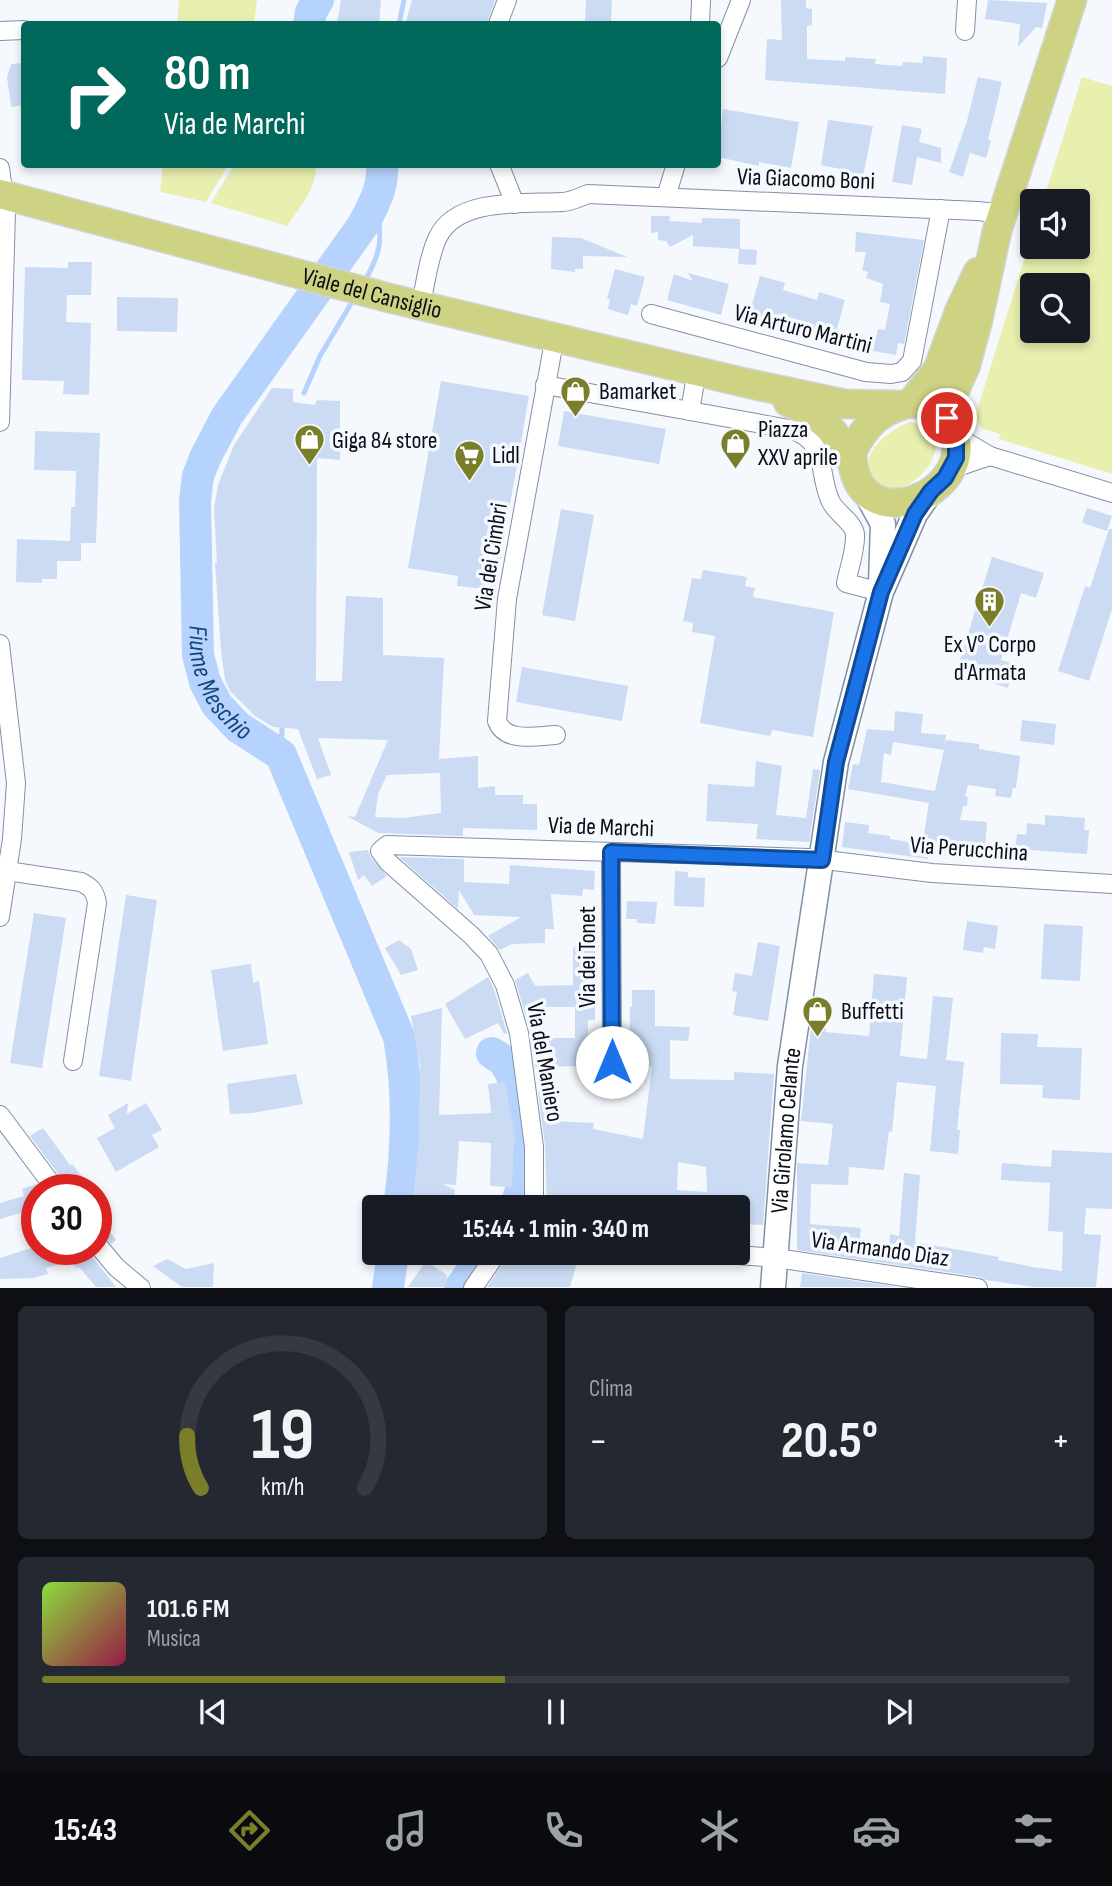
<!DOCTYPE html>
<html lang="it">
<head>
<meta charset="utf-8">
<style>
	:root { --surface:#171b24; --page:#242831; --text:#f1f3f6; --muted:#9ea1a6; --line:#363941; --accent:#7a7e28 }
	body { margin:0; font-family:"Sofia Sans Condensed",sans-serif; background:var(--page); color:var(--text); height:100vh; display:flex; flex-direction:column; font-size:26px; white-space:nowrap }
	* { box-sizing:border-box; margin:0 }
	p { font-size:23px; color:var(--muted) }
	.icon { flex:none; width:38px; height:38px; fill:none; stroke:currentColor; stroke-width:2; stroke-linecap:round; stroke-linejoin:round }
	.map { position:relative; height:1288px; overflow:hidden }
	.details { display:flex; flex-direction:column; gap:18px; padding:18px; background:#0d0f14; flex:1 }
	.details>* { flex:none }
	.banner { position:absolute; left:21px; top:21px; width:700px; height:147px; border-radius:7px; box-shadow:0 4px 10px #0003; background:#00695c; color:#fff; overflow:hidden }
	.buttons { position:absolute; left:1020px; top:189px; display:grid; gap:14px }
	.buttons a { display:grid; place-items:center; width:70px; height:70px; border-radius:7px; background:var(--surface); box-shadow:0 4px 10px #0003; font-size:35px }
	.speed { position:absolute; left:21px; top:1174px; display:flex; gap:14px; font-size:35px; font-weight:700; text-align:center }
	.speed>* { display:grid; place-content:center; width:91px; height:91px; border-radius:50%; background:var(--surface); box-shadow:0 4px 10px #0003; line-height:1 }
	.speed .limit { border:10px solid #d22; background:#fff; color:#111 }
	.pin { position:absolute; display:grid; place-items:center; width:60px; height:60px; color:#fff; margin:-30px; border:4px solid #fff; border-radius:50%; box-shadow:0 2px 7px #0007 }
	.me { position:absolute; width:77px; margin:-38px; rotate:0deg; stroke-linejoin:round; filter:drop-shadow(0 0 5px #0008) }
	.turn { display:flex; align-items:center; gap:24px; height:147px; padding:0 28px; font-size:32px }
	.turn .icon { width:91px; height:91px; stroke-width:2.5 }
	.turn b { display:block; font-size:49px; line-height:60px }
	.big { font-size:52px; font-weight:700; line-height:1.1 }
	.details .tile { flex:1; display:flex; flex-direction:column; justify-content:center; gap:10px; min-width:0; padding:0 24px; border-radius:10px; background:var(--page) }
	.details .dial { align-items:center; gap:0 }
	.dial svg { height:182px; overflow:visible; fill:none; stroke:var(--line); stroke-width:7; stroke-linecap:round; text-anchor:middle }
	.dial text { fill:var(--text); stroke:none }
	.song { display:flex; align-items:center; gap:21px }
	.cover { width:84px; height:84px; border-radius:10px; background:linear-gradient(135deg,hsl(90 70% 55%),hsl(340 70% 35%)) }
	.played { height:7px; border-radius:4px; background:linear-gradient(90deg,var(--accent) 45%,var(--line) 45%) }
	.keys { display:flex; justify-content:space-around; direction:ltr }
	.heat { display:flex; justify-content:space-between; align-items:center; font-size:38px; direction:ltr }
	.details .tiles { flex:1; display:grid; gap:18px; grid-template-columns:1fr 1fr }
	.tile:last-child { grid-column:span 2 }
	.trip { position:absolute; left:362px; top:1195px; width:388px; height:70px; border-radius:7px; background:var(--surface); box-shadow:0 4px 10px #0003; font-weight:700; line-height:70px; text-align:center }
	.menu { display:flex; height:112px; justify-content:space-around; align-items:center; background:#090b0e; color:var(--muted) }
	.menu .icon { width:49px; height:49px }
	.menu .on { color:var(--accent) }
	.menu b { font-size:32px; color:var(--text) }
	.map>svg:first-child { display:block }
	.green { fill:#e9efaf; fill-rule:evenodd }
	.lines { fill:none; stroke-linecap:round; stroke-linejoin:round }
	.stream { stroke:#b5d3fc; stroke-width:5 }
	.river { stroke:#b5d3fc; stroke-width:32 }
	.building { fill:#cadbf3; fill-rule:evenodd }
	.minor-casing { stroke:#8190a6; stroke-width:20 }
	.secondary-casing { stroke:#8190a6; stroke-width:27 }
	.primary-casing { stroke:#d3d4d5; stroke-width:31 }
	.minor { stroke:#fff; stroke-width:18 }
	.secondary { stroke:#fff; stroke-width:24 }
	.primary { stroke:#ced283; stroke-width:28 }
	.route-casing { stroke:#114b97; stroke-width:18 }
	.route { stroke:#1a73e8; stroke-width:12 }
	.labels { text-anchor:middle; dominant-baseline:central; stroke-width:7; stroke-linejoin:round; paint-order:stroke }
	.street-label { font-size:24px; fill:#090e16; stroke:#f5f9fe }
	.poi-label { font-size:24px; fill:#090e16; stroke:#f5f9fe; text-anchor:start }
	.water-label { font-size:26px; font-style:italic; fill:#16447f; stroke:#f5f9fe }
</style>
</head>
<body>
<div class="map">
<svg width="1112" height="1288" viewBox="0 0 1112 1288">
	<rect width="100%" height="100%" fill="#f5f9fe"/>
	<!-- green -->
	<g class="green">
		<polygon points="179,0 257,0 254,24 177,24"/>
		<path d="M1082 77 1112 86V474L999 439 1000 434 981 428 975 417 1032 234V247H1078V201H1043ZM1078 285V331H1032V285Z"/>
		<polygon points="163,165 163,164 228,165 206,202 160,192"/>
		<path d="M234 165H316C317 188 300 207 287 226L211 203Z"/>
		<path d="M909 422C963 422 927 490 892 488 884 488 878 484 873 478 856 454 890 430 909 422Z"/>
	</g>
	<g class="lines">
		<!-- stream -->
		<g class="stream">
			<polyline points="399,24 404,0"/>
			<path d="M364 282C384 248 381 238 377 199"/>
			<polyline points="304,393 320,356 355,297"/>
			<polyline points="281,755 282,728"/>
		</g>
		<!-- river -->
		<g class="river">
			<polyline points="309,24 311,12 318,0"/>
			<path id="s1" d="M382 164C384 187 373 206 363 225L227 416 205 458 198 476 195 501 198 655 205 682 217 705 238 727 281 755 399 1037C409 1092 407 1152 399 1208"/>
			<polyline points="492,1053 504,1061 512,1075 523,1132 525,1178 515,1208"/>
			<polyline points="388,1288 393,1253"/>
			<polyline points="460,1288 485,1253"/>
		</g>
	</g>
	<!-- building -->
	<g class="building">
		<polygon points="341,0 381,0 379,24 337,24"/>
		<polygon points="412,0 495,0 487,24 405,24"/>
		<polygon points="586,0 612,0 611,24 585,24"/>
		<polygon points="781,0 806,0 806,8 812,9 812,25 807,26 807,59 845,61 845,57 876,59 875,64 902,66 903,62 922,63 923,56 947,58 945,94 765,80 767,39 782,40"/>
		<polygon points="988,0 1047,3 1042,28 1036,27 1018,47 1020,24 985,19"/>
		<polygon points="24,63 24,105 11,107 7,77 11,64"/>
		<polygon points="978,77 1002,82 988,140 991,141 986,158 970,153 963,177 949,172 967,121"/>
		<polygon points="723,109 799,122 791,168 759,162 759,166 718,157"/>
		<polygon points="828,120 873,126 862,182 843,179 845,170 821,165"/>
		<polygon points="902,125 922,129 919,142 941,148 941,163 917,157 912,185 892,182"/>
		<polygon points="651,216 670,216 669,221 702,223 702,218 740,219 740,249 757,250 756,265 738,264 739,249 693,246 693,235 670,247 666,241 658,240 658,232 651,233"/>
		<polygon points="856,232 924,240 904,344 898,343 896,355 873,351 878,329 885,330 890,304 880,302 883,284 866,278 868,272 862,270 866,252 855,252"/>
		<polygon points="552,237 581,238 627,257 583,256 583,269 575,269 575,272 551,269"/>
		<polygon points="68,262 92,262 91,295 67,295 66,322 91,323 89,395 63,394 64,381 22,380 25,267 68,268"/>
		<polygon points="615,269 645,277 637,306 631,304 628,315 608,309 610,299 607,299"/>
		<polygon points="688,273 729,284 721,315 667,300 674,274 693,281"/>
		<polygon points="760,276 785,283 783,290 817,300 819,292 845,300 834,339 808,331 810,323 778,314 775,322 749,315"/>
		<polygon points="117,297 178,298 177,332 117,331"/>
		<polygon points="441,381 529,396 495,590 457,586 458,576 408,568"/>
		<path d="M272 388 293 389V402L315 405 317 400 340 401V460L317 458 316 681H342L346 596 383 598V655L444 658 439 759 478 756V788L495 786V795H523V804H537V830L463 828V836L378 833 347 816 355 817 388 740 318 738 331 775 317 779 298 729 273 727 255 716 230 691 225 680 221 651 215 563H217L214 508 218 485 234 445ZM440 773 441 813 403 818 375 817 378 794 387 775Z"/>
		<polygon points="564,411 666,429 659,464 558,446"/>
		<polygon points="35,431 100,433 96,543 81,543 81,561 57,561 57,579 42,579 42,583 16,582 17,539 70,541 71,507 75,507 76,471 34,470"/>
		<polygon points="1087,508 1112,516 1107,531 1082,523"/>
		<polygon points="561,509 594,515 575,621 542,615"/>
		<polygon points="1109,529 1112,529 1112,609 1089,681 1058,671 1085,586 1090,588"/>
		<polygon points="992,557 1044,573 1036,598 1021,593 1001,660 1015,664 1008,688 956,672"/>
		<polygon points="703,570 747,577 745,586 755,588 753,597 834,612 813,737 772,730 770,736 700,723 715,636 692,632 693,623 683,621 692,578 701,579"/>
		<polygon points="522,667 628,686 622,721 516,702"/>
		<path d="M895 711 923 714 921 733 946 735 944 748 946 740 979 744V749L1020 756 1016 788H1013L1011 798 995 796 996 789 968 785 965 796 968 797 967 806H963L960 820 987 822 985 846 923 841 929 803 848 789 853 764 859 765 867 729 894 731ZM893 742 944 750 935 791 881 782 884 753 891 755Z"/>
		<polygon points="1022,720 1056,724 1054,745 1020,741"/>
		<polygon points="756,761 782,766 776,815 806,818 813,769 820,770 809,842 756,839 758,824 706,821 708,784 754,787"/>
		<polygon points="1045,815 1085,818 1084,830 1089,830 1087,854 1015,849 1017,834 1026,835 1027,823 1045,825"/>
		<polygon points="845,822 869,825 868,833 890,836 890,839 928,845 928,859 842,847"/>
		<polygon points="368,850 371,858 387,876 372,886 364,875 358,880 349,852"/>
		<polygon points="399,857 464,859 464,882 509,884 510,865 595,871 594,890 583,889 582,896 551,894 554,929 545,929 545,943 512,944 500,950 488,936 521,917 474,915 459,890 458,909"/>
		<polygon points="675,871 688,872 688,877 705,878 704,907 674,906"/>
		<polygon points="126,895 157,900 131,1081 99,1076"/>
		<polygon points="627,901 657,902 655,924 637,923 637,919 626,919"/>
		<polygon points="34,913 66,918 42,1068 10,1063"/>
		<polygon points="967,921 998,926 995,949 984,947 983,953 963,950"/>
		<polygon points="1044,924 1083,926 1080,981 1041,979"/>
		<path d="M595 936V1020H588V1066L535 1067 530 1030 515 980 528 973 535 986 573 985V948ZM541 1007H575V1038H546Z"/>
		<polygon points="399,940 411,949 418,970 401,975 385,948"/>
		<polygon points="758,942 780,946 768,1021 733,1015 737,992 732,991 735,973 752,976"/>
		<polygon points="251,964 253,983 259,981 268,1044 223,1051 211,970"/>
		<polygon points="874,974 907,977 900,1056 927,1059 933,996 953,998 946,1060 964,1062 957,1130 960,1130 958,1154 930,1151 936,1086 897,1082 892,1132 889,1131 884,1170 849,1167 848,1185 811,1184 810,1224 861,1228 859,1244 889,1248 890,1234 899,1236 904,1173 920,1175 915,1242 999,1257 998,1260 1033,1267 1062,1271 1063,1232 1048,1231 1050,1183 1001,1180 1002,1163 1051,1167 1052,1150 1112,1153 1112,1209 1086,1208 1084,1234 1101,1235 1096,1287 1033,1287 986,1280 980,1277 797,1250 797,1163 828,1165 833,1124 801,1121 811,1027 826,1029 825,1032 869,1036"/>
		<polygon points="488,977 494,989 507,1033 504,1034 498,1023 465,1039 445,1004"/>
		<path d="M632 990H655V1026L690 1027 688 1041 670 1040V1079L734 1080V1072L774 1074 763 1225 738 1224V1208H574L547 1205 545 1146 538 1091 547 1090 551 1121 594 1123 593 1129 643 1139 652 1066H629L630 1007H632ZM678 1162 706 1167 707 1192 677 1190Z"/>
		<polygon points="442,1008 439,1115 491,1113 488,1084 505,1082 516,1141 514,1141 512,1187 490,1186 491,1143 459,1141 456,1185 443,1184 455,1190 454,1203 445,1203 445,1208 418,1208 418,1201 413,1200 419,1138 420,1065 411,1016"/>
		<polygon points="1001,1033 1038,1034 1037,1047 1082,1048 1080,1100 1042,1098 1043,1085 1000,1084"/>
		<polygon points="296,1074 303,1104 253,1113 230,1114 227,1084"/>
		<polygon points="128,1103 127,1114 146,1103 162,1130 152,1135 159,1147 116,1172 97,1138 115,1128 108,1115"/>
		<polygon points="43,1128 70,1165 72,1164 93,1190 67,1190 65,1183 30,1136"/>
		<polygon points="37,1184 42,1190 37,1190 37,1228 31,1229 27,1211 0,1219 0,1203 24,1196 22,1189"/>
		<polygon points="96,1213 116,1240 111,1244 104,1235 96,1232"/>
		<polygon points="37,1246 37,1250 87,1250 116,1287 96,1287 79,1267 76,1268 73,1261 46,1268 48,1274 33,1278 0,1279 0,1258"/>
		<polygon points="508,1253 556,1253 578,1260 570,1287 487,1287 506,1259"/>
		<polygon points="167,1259 186,1269 214,1263 213,1287 182,1287 153,1266"/>
		<polygon points="426,1261 447,1275 446,1287 408,1287"/>
		<polygon points="802,1273 897,1287 800,1287"/>
	</g>
	<g class="lines">
		<defs>
			<g id="minor">
				<polyline points="498,24 507,0"/>
				<polyline points="700,24 701,0"/>
				<polyline points="0,31 24,30"/>
				<polyline points="965,31 967,0"/>
				<polyline points="718,58 741,0"/>
				<polyline points="499,164 515,204"/>
				<polyline points="0,168 6,212 0,422"/>
				<polyline points="666,197 676,164"/>
				<path d="M421 305C425 285 429 255 438 237 457 197 525 204 562 202 571 202 580 197 588 194L978 211 1003 214"/>
				<polyline points="651,314 866,372 891,374 902,372 912,361 941,209"/>
				<path d="M555 336 507 599 497 721C505 743 536 736 556 735"/>
				<path d="M697 370 690 411 789 429C829 441 817 470 830 500 835 513 853 521 855 534 856 549 849 568 846 583L881 592"/>
				<polyline points="545,385 690,411"/>
				<polyline points="956,436 990,456 1112,493"/>
				<polyline points="951,469 990,456"/>
				<polyline points="0,644 16,783 12,839 0,917"/>
				<polyline points="611,852 612,1062"/>
				<path d="M7 871 81 882C91 887 95 891 97 903L73 1061"/>
				<polyline points="0,1115 56,1190"/>
				<polyline points="530,1208 534,1196 534,1147 519,1033 505,985 489,954 471,935 388,862 380,851 387,845 809,858 932,873 1112,884"/>
				<polyline points="96,1243 116,1267 141,1288"/>
				<polyline points="712,1253 776,1258 978,1288"/>
				<polyline points="473,1288 497,1253"/>
			</g>
			<g id="secondary">
				<polyline points="865,491 883,524 881,584"/>
				<path id="s2" d="M773 1288 790 1066 836 762 881 592 915 514 931 491"/>
			</g>
			<g id="primary">
				<path id="s3" d="M0 194 389 298 746 383 845 404 898 405"/>
				<path d="M788 402C824 418 834 428 852 463"/>
				<path d="M911 403C928 405 943 410 951 426 985 492 853 547 852 452 865 425 881 409 911 403Z"/>
				<polyline points="911,403 938,369 959,312 978,272"/>
				<polyline points="947,418 950,401 966,365 978,320 997,231 1072,0"/>
			</g>
		</defs>
		<!-- minor casing -->
		<use href="#minor" class="minor-casing"/>
		<!-- secondary casing -->
		<use href="#secondary" class="secondary-casing"/>
		<!-- primary casing -->
		<use href="#primary" class="primary-casing"/>
		<!-- minor -->
		<use href="#minor" class="minor"/>
		<!-- secondary -->
		<use href="#secondary" class="secondary"/>
		<!-- primary -->
		<use href="#primary" class="primary"/>
	</g>
	<g class="lines">
		<defs>
			<polyline id="route" points="612,1062 611,852 822,860 836,762 881,592 915,514 931,491 945,478 956,458 956,436 947,418"/>
		</defs>
		<!-- route casing -->
		<use href="#route" class="route-casing"/>
		<!-- route -->
		<use href="#route" class="route"/>
	</g>
	<!-- icons -->
	<defs>
		<symbol id="shop-pin" viewBox="-11 -11 22 30"><path d="M0 17L-7.5 6A9.5 9.5 0 1 1 7.5 6Z" fill="#7a7e28" stroke="#f5f9fe"/><path d="M-5-2.5h2.3a2.7 3.5 0 0 1 5.4 0H5L5.5 6h-11ZM-1.5-2.5h3a1.5 2.3 0 0 0-3 0Z" fill="#fff"/></symbol>
		<symbol id="supermarket-pin" viewBox="-11 -11 22 30"><path d="M0 17L-7.5 6A9.5 9.5 0 1 1 7.5 6Z" fill="#7a7e28" stroke="#f5f9fe"/><path d="M-6-5.5h2.5l.6 2H6L4.5 2H-2.5L-4.4-4H-6ZM-1.5 3.2a1.3 1.3 0 1 0 .1 0ZM3 3.2a1.3 1.3 0 1 0 .1 0Z" fill="#fff"/></symbol>
		<symbol id="building-pin" viewBox="-11 -11 22 30"><path d="M0 17L-7.5 6A9.5 9.5 0 1 1 7.5 6Z" fill="#7a7e28" stroke="#f5f9fe"/><path d="M-4-6H4V6H1V3H-1V6H-4ZM-2.5-4.3h1.7v1.8h-1.7ZM.8-4.3h1.7v1.8H.8ZM-2.5-1h1.7V.8h-1.7ZM.8-1h1.7V.8H.8Z" fill="#fff"/></symbol>
	</defs>
	<g fill-rule="evenodd">
		<use href="#shop-pin" x="558" y="374" width="35" height="47"/>
		<use href="#shop-pin" x="292" y="422" width="35" height="47"/>
		<use href="#shop-pin" x="718" y="426" width="35" height="47"/>
		<use href="#supermarket-pin" x="452" y="438" width="35" height="47"/>
		<use href="#building-pin" x="972" y="584" width="35" height="47"/>
		<use href="#shop-pin" x="800" y="994" width="35" height="47"/>
	</g>
	<g class="labels">
		<!-- street labels -->
		<g class="street-label">
			<text transform="translate(806 179) rotate(2)">Via Giacomo Boni</text>
			<text stroke="none"><textPath href="#s3" startOffset="385">Viale del Cansiglio</textPath></text>
			<text transform="translate(803 329) rotate(14)">Via Arturo Martini</text>
			<text transform="translate(491 557) rotate(-81)">Via dei Cimbri</text>
			<text transform="translate(601 827) rotate(2)">Via de Marchi</text>
			<text transform="translate(969 849) rotate(4)">Via Perucchina</text>
			<text transform="translate(587 957) rotate(-90)">Via dei Tonet</text>
			<text transform="translate(545 1062) rotate(80)">Via del Maniero</text>
			<text stroke="none"><textPath href="#s2" startOffset="158">Via Girolamo Celante</textPath></text>
			<text transform="translate(880 1249) rotate(8)">Via Armando Diaz</text>
		</g>
		<!-- poi labels -->
		<g class="poi-label">
			<text x="599" y="391">Bamarket</text>
			<text x="758" y="429">Piazza<tspan x="758" dy="28">XXV aprile</tspan></text>
			<text x="332" y="440">Giga 84 store</text>
			<text x="492" y="455">Lidl</text>
			<text x="990" y="644" text-anchor="middle">Ex V° Corpo<tspan x="990" dy="28">d'Armata</tspan></text>
			<text x="841" y="1011">Buffetti</text>
		</g>
		<!-- water labels -->
		<g class="water-label">
			<text stroke="none"><textPath href="#s1" startOffset="579">Fiume Meschio</textPath></text>
		</g>
	</g>
</svg>
<div class="buttons">
<a><svg class="icon" aria-label="sound" viewBox="0 0 24 24"><path d="M4 9h4l5-4v14l-5-4H4zM17 9q2 3 0 6"/></svg></a>
<a><svg class="icon" aria-label="search" viewBox="0 0 24 24"><circle cx="10" cy="10" r="6"/><path d="M15 15l6 6"/></svg></a>
</div>
<div class="speed"><div class="limit">30</div></div>
<div class="pin" style="left:947px;top:418px;background:#d93025"><svg class="icon" aria-label="arrive" viewBox="0 0 24 24"><path d="M6 21V4h12l-3 4 3 4H6"/></svg></div>
<svg class="me" style="left:612px;top:1062px" viewBox="-20 -20 40 40"><circle r="19" fill="#fff"/><path d="M0-13L10 11 0 6-10 11z" fill="#1a73e8"/></svg>
<div class="trip">15:44 · 1 min · 340 m</div>
<div class="banner">
<div class="turn"><svg class="icon" aria-label="right" viewBox="0 0 24 24"><path d="M7 20v-9h11M14 6l5 5-5 5"/></svg><div><b>80 m</b>Via de Marchi</div></div>
</div>
</div>
<section class="details">
<div class="tiles">
<div class="tile dial"><svg viewBox="0 0 100 80">
<path d="M14 69A42 42 0 1 1 86 69"/>
<path d="M14 69A42 42 0 0 1 8 46" stroke="#7a7e28"/>
<text x="50" y="56" font-size="32" font-weight="700">19</text>
<text x="50" y="72" font-size="11">km/h</text>
</svg></div>
<div class="tile"><p>Clima</p>
<div class="heat"><a>−</a><b class="big">20.5°</b><a>+</a></div>
</div>
<div class="tile">
<div class="song"><i class="cover"></i><div><b>101.6 FM</b><p>Musica</p></div></div>
<div class="played"></div>
<div class="keys"><svg class="icon" aria-label="previous" viewBox="0 0 24 24"><path d="M18 5L8 12l10 7zM5 5v14"/></svg><svg class="icon" aria-label="pause" viewBox="0 0 24 24"><path d="M8 5v14M16 5v14"/></svg><svg class="icon" aria-label="next" viewBox="0 0 24 24"><path d="M6 5l10 7-10 7zM19 5v14"/></svg></div>
</div>
</div>
</section>
<nav class="menu">
<b>15:43</b>
<svg class="icon on" aria-label="directions" viewBox="0 0 24 24"><path d="M12 3l9 9-9 9-9-9zM9 14v-3h6M13 9l2 2-2 2"/></svg>
<svg class="icon" aria-label="music" viewBox="0 0 24 24"><path d="M9 18V5l10-2v13"/><circle cx="6" cy="18" r="3"/><circle cx="16" cy="16" r="3"/></svg>
<svg class="icon" aria-label="phone" viewBox="0 0 24 24"><path d="M5 4h4l2 5-3 2q2 4 5 5l2-3 5 2v4C11 20 4 13 5 4z"/></svg>
<svg class="icon" aria-label="climate" viewBox="0 0 24 24"><path d="M12 3v18M4 7l16 10M4 17L20 7"/></svg>
<svg class="icon" aria-label="car" viewBox="0 0 24 24"><path d="M5 17H2v-5l4-1 3-4h7l3 4 3 1v5h-3M9 17h6M6 11h13"/><circle cx="7" cy="17" r="2"/><circle cx="17" cy="17" r="2"/></svg>
<svg class="icon" aria-label="filters" viewBox="0 0 24 24"><path d="M4 7h16M4 17h16"/><circle cx="9" cy="7" r="2"/><circle cx="15" cy="17" r="2"/></svg>
</nav>
</body>
</html>
